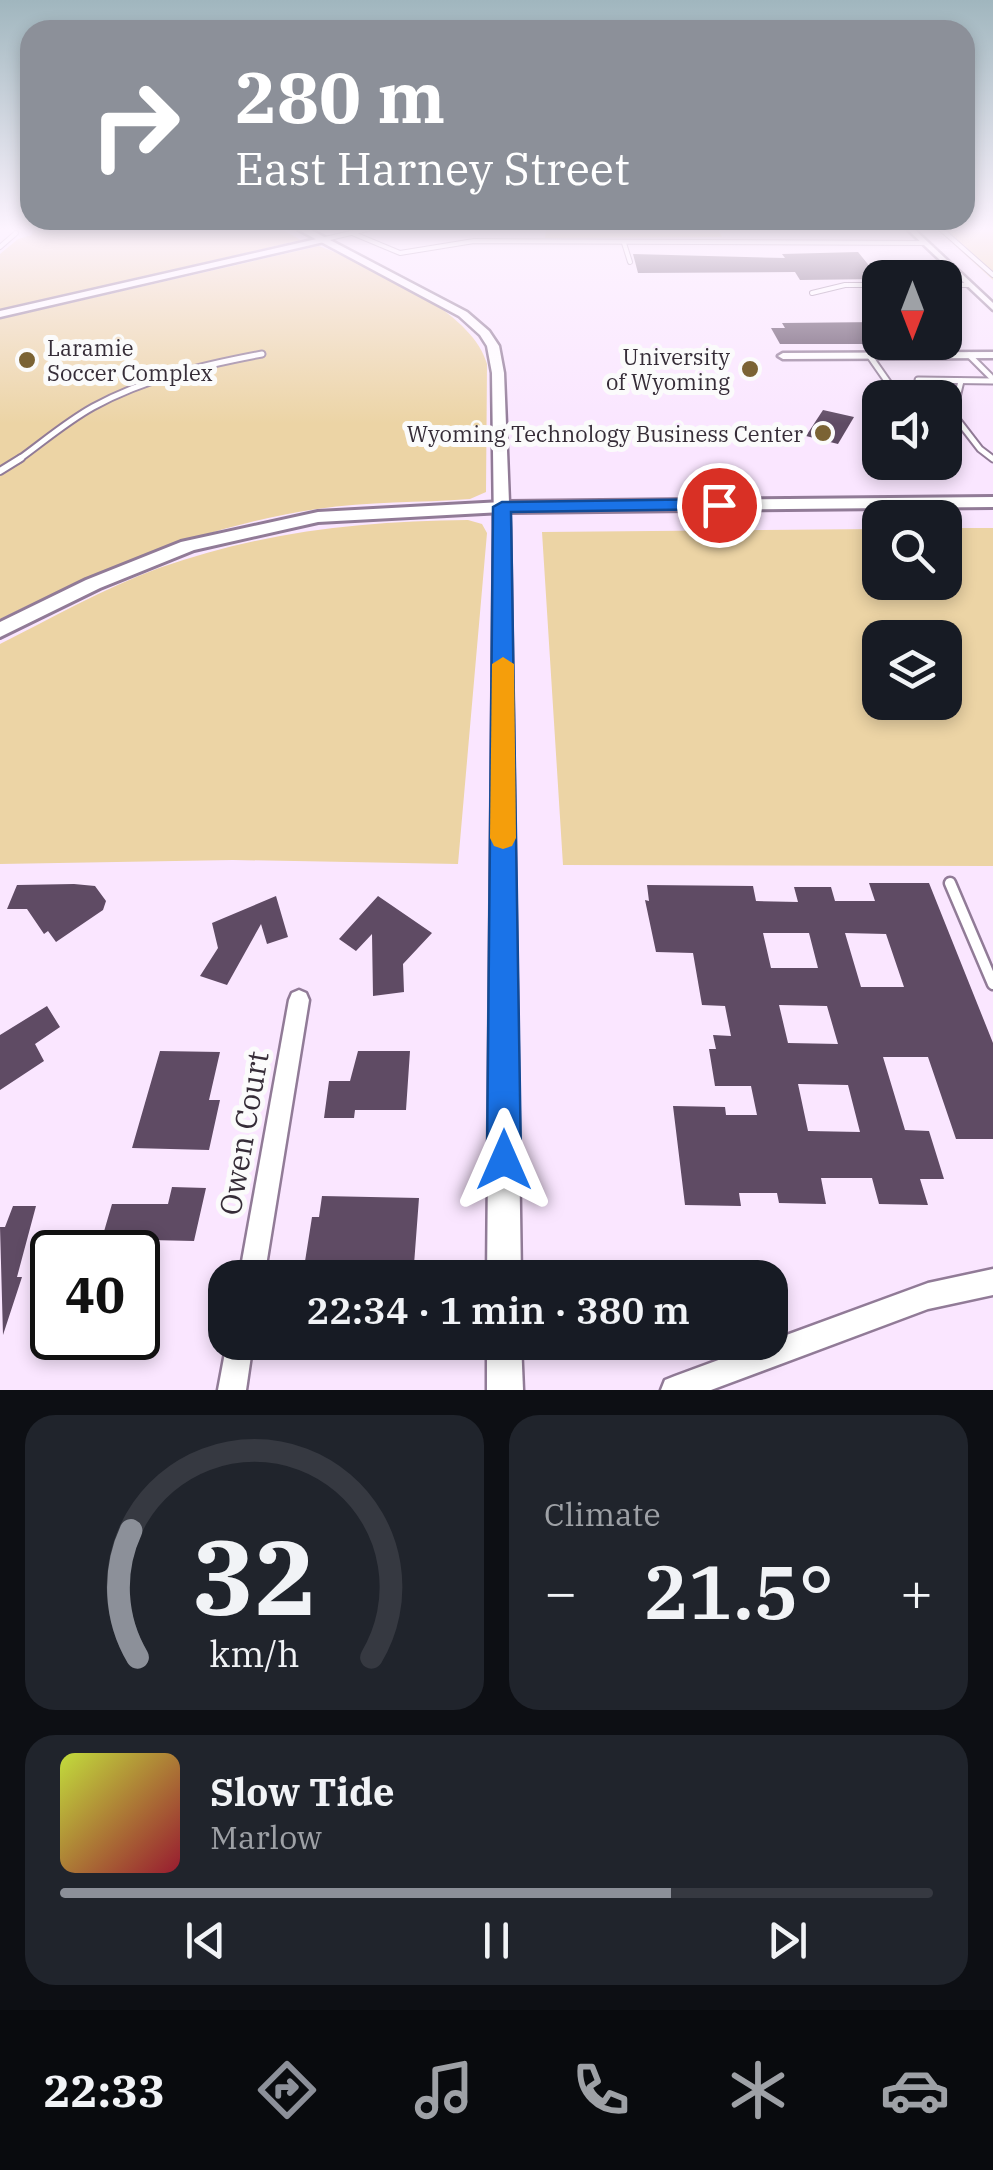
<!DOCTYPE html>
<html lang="en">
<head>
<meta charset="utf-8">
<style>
	:root { --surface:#171b24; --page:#20242c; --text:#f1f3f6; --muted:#9ea1a6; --line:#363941; --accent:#8c9099 }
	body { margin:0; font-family:"IBM Plex Serif",serif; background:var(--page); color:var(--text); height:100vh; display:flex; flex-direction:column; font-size:38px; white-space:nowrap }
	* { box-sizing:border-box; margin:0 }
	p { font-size:32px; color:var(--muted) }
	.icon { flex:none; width:55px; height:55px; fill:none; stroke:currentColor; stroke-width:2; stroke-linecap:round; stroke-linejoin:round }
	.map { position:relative; height:1390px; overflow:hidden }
	.panel { display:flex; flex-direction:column; gap:25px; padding:25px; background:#0d0f14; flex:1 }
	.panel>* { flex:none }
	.hud { position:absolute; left:20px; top:20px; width:955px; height:210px; border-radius:30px; box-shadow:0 5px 15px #0003; background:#8c9099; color:#fff; overflow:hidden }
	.needle { width:65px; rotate:180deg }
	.fabs { position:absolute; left:862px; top:260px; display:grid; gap:20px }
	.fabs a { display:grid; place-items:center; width:100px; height:100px; border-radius:20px; background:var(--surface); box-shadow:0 5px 15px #0003; font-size:50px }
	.speed { position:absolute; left:30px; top:1230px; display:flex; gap:20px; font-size:50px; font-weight:700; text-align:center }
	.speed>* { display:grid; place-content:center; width:130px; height:130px; border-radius:50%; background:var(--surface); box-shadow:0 5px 15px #0003; line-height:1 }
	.speed .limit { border:5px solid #111; border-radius:15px; background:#fff; color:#111 }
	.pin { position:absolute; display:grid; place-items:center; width:85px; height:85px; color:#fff; margin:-42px; border:5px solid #fff; border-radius:50%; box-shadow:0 2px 10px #0007 }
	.me { position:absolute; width:110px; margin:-55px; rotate:0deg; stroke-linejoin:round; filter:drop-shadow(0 0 8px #0008) }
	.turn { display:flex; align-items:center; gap:35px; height:210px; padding:0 50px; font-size:45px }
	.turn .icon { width:130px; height:130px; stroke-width:2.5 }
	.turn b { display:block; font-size:70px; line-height:85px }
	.big { font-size:75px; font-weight:600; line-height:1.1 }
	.panel .card { flex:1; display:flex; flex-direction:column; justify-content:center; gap:15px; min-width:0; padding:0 35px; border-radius:30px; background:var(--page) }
	.panel .dial { align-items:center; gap:0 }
	.dial svg { height:260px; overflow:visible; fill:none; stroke:var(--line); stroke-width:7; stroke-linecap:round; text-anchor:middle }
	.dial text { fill:var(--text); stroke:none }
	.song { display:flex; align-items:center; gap:30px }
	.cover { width:120px; height:120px; border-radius:15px; background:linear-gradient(135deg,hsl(70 70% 55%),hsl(350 70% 35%)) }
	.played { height:10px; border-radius:5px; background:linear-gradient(90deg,var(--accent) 70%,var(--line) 70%) }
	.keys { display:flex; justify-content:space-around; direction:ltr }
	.heat { display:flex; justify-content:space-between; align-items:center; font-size:55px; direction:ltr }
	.panel .tiles { flex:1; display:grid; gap:25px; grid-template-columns:1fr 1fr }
	.card:last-child { grid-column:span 2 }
	.trip { position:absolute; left:208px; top:1260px; width:580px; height:100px; border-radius:30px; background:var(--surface); box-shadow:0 5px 15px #0003; font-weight:600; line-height:100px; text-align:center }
	.dock { display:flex; height:160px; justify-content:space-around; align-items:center; background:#090b0e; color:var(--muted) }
	.dock .icon { width:70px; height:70px }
	.dock .current { color:var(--accent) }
	.dock b { font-size:45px; color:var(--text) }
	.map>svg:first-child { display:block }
	.green { fill:#ecd4a5; fill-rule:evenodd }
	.building { fill:#5f4b64; fill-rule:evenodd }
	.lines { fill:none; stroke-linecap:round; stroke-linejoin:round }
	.service-far3-casing { stroke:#917b97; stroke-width:6 }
	.service-far2-casing { stroke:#917b97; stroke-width:9 }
	.service-far1-casing { stroke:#917b97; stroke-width:10 }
	.service-casing { stroke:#917b97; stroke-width:15 }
	.minor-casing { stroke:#917b97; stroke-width:5 }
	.tertiary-casing { stroke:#917b97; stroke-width:5 }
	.secondary-casing { stroke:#917b97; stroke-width:6 }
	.service-far3 { stroke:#fff; stroke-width:4 }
	.service-far2 { stroke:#fff; stroke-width:5 }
	.service-far1 { stroke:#fff; stroke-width:6 }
	.service { stroke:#fff; stroke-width:10 }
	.minor { fill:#fff; fill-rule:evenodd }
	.tertiary { fill:#fff; fill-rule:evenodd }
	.secondary { fill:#fff; fill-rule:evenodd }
	.route { fill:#1a73e8; stroke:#114b97; stroke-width:2.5 }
	.slow { fill:#f59e0b }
	.poi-dot { fill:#7b6334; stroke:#fbfbfb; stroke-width:4 }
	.labels { text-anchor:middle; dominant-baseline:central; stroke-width:10; stroke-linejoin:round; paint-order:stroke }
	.far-poi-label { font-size:22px; fill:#362d38; stroke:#fbfbfb; text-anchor:end }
	.near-street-label { font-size:30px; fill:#362d38; stroke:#fbfbfb }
</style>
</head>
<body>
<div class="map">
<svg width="993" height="1390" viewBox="0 0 993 1390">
	<rect width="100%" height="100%" fill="#fae6ff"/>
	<!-- green -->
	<g class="green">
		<polygon points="33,229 281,229 301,240 0,310 0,254 18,239 32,235"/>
		<polygon points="546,229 718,229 722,237 545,238"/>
		<polygon points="937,229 993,229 993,280"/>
		<path d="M319 246C368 265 473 310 487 364L486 492 470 499C419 503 368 501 317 509 203 526 103 569 0 619V319Z"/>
		<path d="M468 520 482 524 487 533 458 864 233 860 0 864V644C52 618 104 588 159 568 261 532 361 521 468 520Z"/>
		<path d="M945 528H993V866L563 865 542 532 880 529V582H945ZM880 638H945V702H880Z"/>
	</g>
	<!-- building -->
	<g class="building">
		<polygon points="858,252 880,279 800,280 795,272 638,273 633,254 785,258 782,254"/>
		<polygon points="880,322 880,349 874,344 780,344 771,328 785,328 782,323"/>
		<polygon points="823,410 854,417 838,444 806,436"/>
		<path d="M869 883H929L993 1043V1139H956L928 1057H883L905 1130 929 1131 944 1179H920L928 1205 879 1204 872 1178H821L826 1204 779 1203 777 1193H739L741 1206 685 1205 673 1106 725 1107 726 1115H757L751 1086H715L709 1049H716L713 1035 731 1036 725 1006 702 1005 693 953 656 952 645 900 649 901 647 885 753 886 756 901 798 902 794 887H831L835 901H875ZM763 933H809L818 968H771ZM845 933 886 934 904 987H861ZM779 1005 827 1006 838 1044 788 1043ZM798 1084 848 1085 860 1132 808 1131Z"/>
		<polygon points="74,884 95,886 106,901 103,910 56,942 48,931 44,934 27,909 7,909 17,885"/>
		<polygon points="276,896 288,937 267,944 261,924 227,985 200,976 218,948 212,923"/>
		<polygon points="378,896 432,933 403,964 404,992 373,996 372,934 356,951 339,939"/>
		<polygon points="47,1006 60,1027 35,1044 44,1061 0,1090 0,1035"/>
		<polygon points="160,1051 220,1052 209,1100 220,1100 209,1150 132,1148"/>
		<polygon points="358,1051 410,1051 406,1110 355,1110 354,1118 324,1118 329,1081 350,1081"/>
		<polygon points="172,1187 206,1188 194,1241 151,1240 148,1252 98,1252 112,1204 168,1204"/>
		<polygon points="322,1196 419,1198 413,1278 303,1274 312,1217 319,1217"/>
		<polygon points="13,1206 36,1206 17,1277 22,1277 3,1335 0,1227 5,1227"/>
	</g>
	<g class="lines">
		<defs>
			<g id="service-far3">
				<polyline points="941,229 993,275"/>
				<polyline points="352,233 400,253 474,241 924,243"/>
				<polyline points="321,240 368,229"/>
				<polyline points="624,243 630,262"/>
				<polyline points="0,247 16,233"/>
				<polyline points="945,285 969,285"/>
				<polyline points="812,293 845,285 880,285"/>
			</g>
			<g id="service-far2">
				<polyline points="869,355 899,398"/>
				<polyline points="969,355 993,379"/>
				<polyline points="918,380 993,381"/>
				<polyline points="961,381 953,414 980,449 993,459"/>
				<path d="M18 460C43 442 66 422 93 407 146 378 204 365 262 354"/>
			</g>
			<polyline id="service-far1" points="0,471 21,458"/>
			<polyline id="service" points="950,883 993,984"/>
			<g id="minor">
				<polygon points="907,229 914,229 993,303 993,310"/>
				<polygon points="321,238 324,242 0,317 0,311"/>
				<polygon points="993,352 993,358 783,359 778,356 783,353"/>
				<polygon points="299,990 306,993 309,1000 264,1278 239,1278 289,1000 292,993"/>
				<polygon points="993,1269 993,1295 928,1309 711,1390 661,1390 665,1380 675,1376 928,1283"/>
				<polygon points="227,1342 253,1342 246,1390 218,1390"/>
			</g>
			<g id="tertiary">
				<polygon points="297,229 309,229 467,312 489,331 499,346 504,373 510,528 521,1278 487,1278 494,528 492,373 487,346 480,335 459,316"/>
				<polygon points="487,1342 521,1342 523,1390 487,1390"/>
			</g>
			<polygon id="secondary" points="993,497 993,507 502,512 318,522 194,550 100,588 0,637 0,622 86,580 181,542 318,512 502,502"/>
		</defs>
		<!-- service-far3 casing -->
		<use href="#service-far3" class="service-far3-casing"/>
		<!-- service-far2 casing -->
		<use href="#service-far2" class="service-far2-casing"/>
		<!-- service-far1 casing -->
		<use href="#service-far1" class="service-far1-casing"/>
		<!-- service casing -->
		<use href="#service" class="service-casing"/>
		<!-- minor casing -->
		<use href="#minor" class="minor-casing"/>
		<!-- tertiary casing -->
		<use href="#tertiary" class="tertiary-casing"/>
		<!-- secondary casing -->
		<use href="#secondary" class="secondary-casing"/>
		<!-- service-far3 -->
		<use href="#service-far3" class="service-far3"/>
		<!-- service-far2 -->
		<use href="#service-far2" class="service-far2"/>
		<!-- service-far1 -->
		<use href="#service-far1" class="service-far1"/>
		<!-- service -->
		<use href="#service" class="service"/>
		<!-- minor -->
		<use href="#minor" class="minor"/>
		<!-- tertiary -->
		<use href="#tertiary" class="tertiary"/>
		<!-- secondary -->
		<use href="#secondary" class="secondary"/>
	</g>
	<!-- sky -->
	<linearGradient id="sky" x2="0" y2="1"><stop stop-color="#a0b6be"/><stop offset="0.54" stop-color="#fdf4ff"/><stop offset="1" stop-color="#fdf4ff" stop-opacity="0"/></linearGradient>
	<rect width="993" height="424" fill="url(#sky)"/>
	<!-- route -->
	<polygon class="route" points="719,499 725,501 725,509 511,512 521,1160 516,1172 504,1177 492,1172 487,1160 493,507 502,502"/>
	<!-- slow -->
	<polygon class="slow" points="503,657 514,664 516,838 512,846 503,849 494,846 490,838 492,664"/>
	<!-- markers -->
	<g class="poi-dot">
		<circle cx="27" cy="360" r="10"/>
		<circle cx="750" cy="369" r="10"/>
		<circle cx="823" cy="433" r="10"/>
	</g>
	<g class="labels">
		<!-- far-poi labels -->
		<g class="far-poi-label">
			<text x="47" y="347" text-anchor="start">Laramie<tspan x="47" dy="25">Soccer Complex</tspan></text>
			<text x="730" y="356">University<tspan x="730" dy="25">of Wyoming</tspan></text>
			<text x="803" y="433">Wyoming Technology Business Center</text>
		</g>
		<!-- near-street labels -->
		<g class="near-street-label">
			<text transform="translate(243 1133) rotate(-80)">Owen Court</text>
		</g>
	</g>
</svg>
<div class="fabs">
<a><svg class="needle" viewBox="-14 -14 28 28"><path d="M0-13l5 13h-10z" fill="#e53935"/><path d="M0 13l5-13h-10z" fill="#9ea1a6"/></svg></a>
<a><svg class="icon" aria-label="sound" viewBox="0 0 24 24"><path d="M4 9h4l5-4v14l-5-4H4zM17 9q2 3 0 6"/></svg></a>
<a><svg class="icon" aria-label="search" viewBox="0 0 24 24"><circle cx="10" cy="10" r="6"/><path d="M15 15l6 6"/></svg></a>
<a><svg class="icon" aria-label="layers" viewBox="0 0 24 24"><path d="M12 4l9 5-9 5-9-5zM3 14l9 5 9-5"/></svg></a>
</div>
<div class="speed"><div class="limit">40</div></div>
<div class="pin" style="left:719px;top:505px;background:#d93025"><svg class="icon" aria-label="arrive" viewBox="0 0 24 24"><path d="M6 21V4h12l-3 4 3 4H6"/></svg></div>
<svg class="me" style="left:504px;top:1160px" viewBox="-20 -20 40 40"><path d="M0-17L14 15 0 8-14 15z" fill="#1a73e8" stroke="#fff" stroke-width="4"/></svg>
<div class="trip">22:34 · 1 min · 380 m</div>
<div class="hud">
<div class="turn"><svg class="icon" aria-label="right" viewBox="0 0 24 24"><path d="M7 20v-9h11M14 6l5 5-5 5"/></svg><div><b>280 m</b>East Harney Street</div></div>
</div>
</div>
<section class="panel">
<div class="tiles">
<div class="card dial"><svg viewBox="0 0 100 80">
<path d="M14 69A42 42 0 1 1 86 69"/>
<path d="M14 69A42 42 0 0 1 12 30" stroke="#8c9099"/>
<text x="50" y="56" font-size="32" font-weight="700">32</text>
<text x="50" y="72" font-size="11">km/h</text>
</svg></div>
<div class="card"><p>Climate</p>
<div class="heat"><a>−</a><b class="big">21.5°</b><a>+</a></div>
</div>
<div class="card">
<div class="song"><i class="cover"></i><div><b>Slow Tide</b><p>Marlow</p></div></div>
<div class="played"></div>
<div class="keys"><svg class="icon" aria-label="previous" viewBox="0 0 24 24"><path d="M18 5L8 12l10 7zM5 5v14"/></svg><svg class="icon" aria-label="pause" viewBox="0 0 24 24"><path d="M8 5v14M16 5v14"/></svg><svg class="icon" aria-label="next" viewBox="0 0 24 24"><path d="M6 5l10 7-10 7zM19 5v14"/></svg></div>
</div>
</div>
</section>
<nav class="dock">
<b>22:33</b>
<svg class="icon current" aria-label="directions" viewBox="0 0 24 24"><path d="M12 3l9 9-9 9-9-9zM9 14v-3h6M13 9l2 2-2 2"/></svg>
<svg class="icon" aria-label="music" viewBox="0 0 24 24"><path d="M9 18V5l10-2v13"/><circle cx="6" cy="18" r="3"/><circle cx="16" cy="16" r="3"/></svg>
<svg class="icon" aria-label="phone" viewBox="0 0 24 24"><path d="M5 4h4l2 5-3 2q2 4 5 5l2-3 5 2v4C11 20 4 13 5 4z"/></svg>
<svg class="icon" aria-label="climate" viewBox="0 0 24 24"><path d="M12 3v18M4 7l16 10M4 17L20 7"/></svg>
<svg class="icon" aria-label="car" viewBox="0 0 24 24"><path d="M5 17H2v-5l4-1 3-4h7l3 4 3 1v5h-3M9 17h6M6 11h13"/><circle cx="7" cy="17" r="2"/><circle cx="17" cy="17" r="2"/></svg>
</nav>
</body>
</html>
